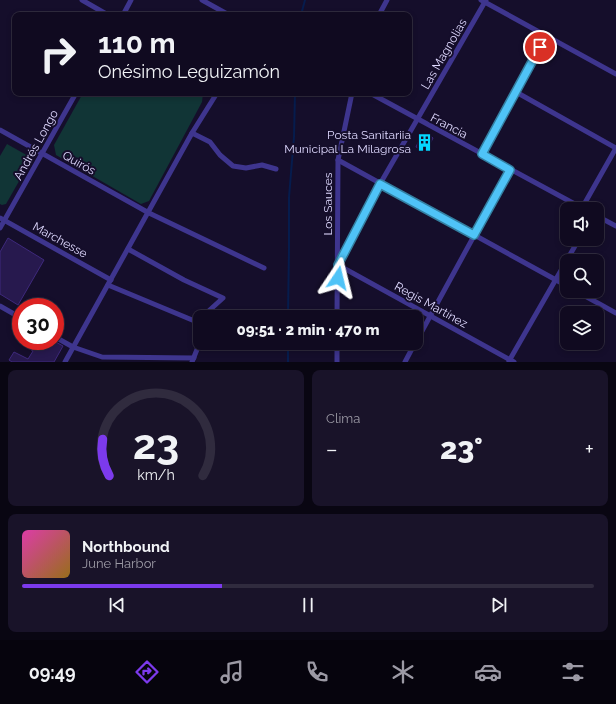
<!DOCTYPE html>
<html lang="es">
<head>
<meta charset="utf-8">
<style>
	:root { --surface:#100a20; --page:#191329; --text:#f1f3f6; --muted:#9c9aa5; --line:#302b3e; --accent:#7c3aed }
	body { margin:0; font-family:Raleway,sans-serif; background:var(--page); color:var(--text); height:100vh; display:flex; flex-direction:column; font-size:15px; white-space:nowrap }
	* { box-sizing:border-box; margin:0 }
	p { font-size:13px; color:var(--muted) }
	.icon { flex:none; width:22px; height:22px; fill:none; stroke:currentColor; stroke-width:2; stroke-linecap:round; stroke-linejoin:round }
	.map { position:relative; height:362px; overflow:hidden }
	.sheet { display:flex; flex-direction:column; gap:8px; padding:8px; background:#090612; flex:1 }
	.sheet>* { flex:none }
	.top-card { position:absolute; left:12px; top:12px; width:400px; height:84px; border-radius:8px; box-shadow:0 2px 6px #0003,0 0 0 1px var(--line); background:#100a20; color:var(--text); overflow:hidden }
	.tools { position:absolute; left:560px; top:202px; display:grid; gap:8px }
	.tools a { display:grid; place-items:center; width:44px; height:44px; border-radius:8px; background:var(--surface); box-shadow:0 2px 6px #0003,0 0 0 1px var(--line); font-size:20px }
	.speed { position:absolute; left:12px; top:298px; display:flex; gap:8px; font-size:20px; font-weight:700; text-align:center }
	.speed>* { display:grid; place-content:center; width:52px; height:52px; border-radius:50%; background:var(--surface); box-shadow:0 2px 6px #0003,0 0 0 1px var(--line); line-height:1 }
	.speed .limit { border:6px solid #d22; background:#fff; color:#111 }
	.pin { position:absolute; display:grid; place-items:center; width:34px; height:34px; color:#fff; margin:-17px; border:2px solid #fff; border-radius:50%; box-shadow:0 1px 4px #0007 }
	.me { position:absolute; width:44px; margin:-22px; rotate:10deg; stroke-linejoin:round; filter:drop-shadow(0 0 3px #0008) }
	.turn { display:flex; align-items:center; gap:14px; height:84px; padding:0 20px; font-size:18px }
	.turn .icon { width:52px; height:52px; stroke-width:2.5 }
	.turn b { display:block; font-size:28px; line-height:34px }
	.big { font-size:30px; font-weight:800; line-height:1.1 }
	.sheet .card { flex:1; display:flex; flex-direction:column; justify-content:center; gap:6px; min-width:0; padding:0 14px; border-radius:8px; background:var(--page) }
	.sheet .dial { align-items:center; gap:0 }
	.dial svg { height:104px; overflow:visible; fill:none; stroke:var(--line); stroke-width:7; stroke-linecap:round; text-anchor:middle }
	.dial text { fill:var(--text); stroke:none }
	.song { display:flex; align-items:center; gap:12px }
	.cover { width:48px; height:48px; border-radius:6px; background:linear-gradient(135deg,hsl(320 70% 55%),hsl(40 70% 35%)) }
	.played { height:4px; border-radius:2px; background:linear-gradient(90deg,var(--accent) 35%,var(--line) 35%) }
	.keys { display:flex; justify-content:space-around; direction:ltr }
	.heat { display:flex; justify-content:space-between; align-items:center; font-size:22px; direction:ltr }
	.sheet .tiles { flex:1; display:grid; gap:8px; grid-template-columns:1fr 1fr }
	.card:last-child { grid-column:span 2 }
	.trip { position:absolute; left:193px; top:310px; width:230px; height:40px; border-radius:8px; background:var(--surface); box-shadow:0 2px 6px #0003,0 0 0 1px var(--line); font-weight:800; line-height:40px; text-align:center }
	.menu { display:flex; height:64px; justify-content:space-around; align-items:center; background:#06040d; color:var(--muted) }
	.menu .icon { width:28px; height:28px }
	.menu .on { color:var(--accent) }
	.menu b { font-size:18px; color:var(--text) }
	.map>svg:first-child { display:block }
	.green { fill:#113536 }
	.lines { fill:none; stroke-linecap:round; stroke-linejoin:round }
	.stream { stroke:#061c4d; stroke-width:2 }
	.building { fill:#27194e; stroke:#3e297c }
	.street { stroke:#3e358e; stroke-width:5 }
	.route-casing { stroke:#337fa1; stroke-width:10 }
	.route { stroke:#4fc3f7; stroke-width:7 }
	.labels { text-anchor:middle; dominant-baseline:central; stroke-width:4; stroke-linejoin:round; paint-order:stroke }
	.street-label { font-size:12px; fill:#dfd9ff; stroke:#150e2b }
	.poi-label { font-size:12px; fill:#dfd9ff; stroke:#150e2b; text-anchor:end }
</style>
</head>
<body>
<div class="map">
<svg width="616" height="362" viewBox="0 0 616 362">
	<rect width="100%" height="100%" fill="#150e2b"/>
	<!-- green -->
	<g class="green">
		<polygon points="83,93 203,93 202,102 149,201 141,204 56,155 54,145"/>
		<polygon points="7,144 30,157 30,162 6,204 2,205 0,204 0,156"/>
	</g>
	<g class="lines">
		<!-- stream -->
		<g class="stream">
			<polyline points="301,15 305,0"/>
			<polyline points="288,317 289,248 289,197 294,137 295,93"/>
			<polyline points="288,362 288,343"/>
		</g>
	</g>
	<!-- building -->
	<g class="building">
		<polygon points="428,134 433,138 426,152 416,147 421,136"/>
		<polygon points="8,238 44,260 18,305 0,294 0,252"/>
		<polygon points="24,341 54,341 63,346 54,362 12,362 9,360 14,352 28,359 33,351 22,344"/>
	</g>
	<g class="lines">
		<!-- street -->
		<g class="street">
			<polyline points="82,0 108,15"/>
			<polyline points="202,0 229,15"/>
			<polyline points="481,0 616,74"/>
			<polyline points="486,0 380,184 338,265 514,362"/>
			<polyline points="123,15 131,0"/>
			<polyline points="379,15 387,0"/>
			<polyline points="516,92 616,148"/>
			<polyline points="370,93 584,209"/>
			<polyline points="0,130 149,213 264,268"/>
			<polyline points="192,133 210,142 220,155 233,166 246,168 262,165 276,169"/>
			<polyline points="482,154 546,36"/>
			<polyline points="338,160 567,286"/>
			<polyline points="582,208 616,148"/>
			<polyline points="597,216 616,226"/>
			<polyline points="0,218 111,280"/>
			<polyline points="0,228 76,93"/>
			<polyline points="128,249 184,280 223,298 202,317"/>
			<polyline points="108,285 197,322 200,327"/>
			<polyline points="576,291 616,313"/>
			<polyline points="0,306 21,318"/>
			<polyline points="337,317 338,160 352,93"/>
			<polyline points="55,337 73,347 102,357 194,358"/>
			<polyline points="416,342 510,170"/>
			<polyline points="509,361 579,239"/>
			<polyline points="65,362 192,133 217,93"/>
			<polyline points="192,362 200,342"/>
			<polyline points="337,362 337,343"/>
			<polyline points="405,362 415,343"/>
		</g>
	</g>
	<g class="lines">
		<defs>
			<polyline id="route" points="338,278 338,265 380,184 474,235 510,170 482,154 540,47"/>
		</defs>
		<!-- route casing -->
		<use href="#route" class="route-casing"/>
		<!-- route -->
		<use href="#route" class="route"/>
	</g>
	<!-- icons -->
	<defs>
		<symbol id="building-bare" viewBox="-9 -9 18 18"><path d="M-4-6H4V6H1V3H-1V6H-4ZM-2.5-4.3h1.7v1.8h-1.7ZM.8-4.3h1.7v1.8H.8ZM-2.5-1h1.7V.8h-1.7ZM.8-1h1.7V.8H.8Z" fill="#05d8ff" stroke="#150e2b" stroke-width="2.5" paint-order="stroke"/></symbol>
	</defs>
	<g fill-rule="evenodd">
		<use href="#building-bare" x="412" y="130" width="25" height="25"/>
	</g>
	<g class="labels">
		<!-- street labels -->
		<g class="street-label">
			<text transform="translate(444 54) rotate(-60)">Las Magnolias</text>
			<text transform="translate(449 126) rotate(28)">Francia</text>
			<text transform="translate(36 145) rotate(-61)">Andrés Longo</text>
			<text transform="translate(79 163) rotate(29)">Quirós</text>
			<text transform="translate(328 204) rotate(-90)">Los Sauces</text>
			<text transform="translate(60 240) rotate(29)">Marchesse</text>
			<text transform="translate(431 305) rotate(29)">Regis Martínez</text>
		</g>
		<!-- poi labels -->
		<g class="poi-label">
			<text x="411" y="135">Posta Sanitariia<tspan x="411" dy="14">Municipal La Milagrosa</tspan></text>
		</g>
	</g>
</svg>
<div class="tools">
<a><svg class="icon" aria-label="sound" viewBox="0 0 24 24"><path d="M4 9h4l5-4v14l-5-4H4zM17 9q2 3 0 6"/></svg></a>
<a><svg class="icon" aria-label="search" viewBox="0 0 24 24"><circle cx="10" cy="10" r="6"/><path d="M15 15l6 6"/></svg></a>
<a><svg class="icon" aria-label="layers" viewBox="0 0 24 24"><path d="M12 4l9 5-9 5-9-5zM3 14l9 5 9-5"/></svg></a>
</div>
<div class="speed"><div class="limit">30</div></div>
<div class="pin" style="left:540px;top:47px;background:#d93025"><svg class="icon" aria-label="arrive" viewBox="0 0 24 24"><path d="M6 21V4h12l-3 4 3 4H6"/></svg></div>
<svg class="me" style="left:338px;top:278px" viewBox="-20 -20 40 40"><path d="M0-17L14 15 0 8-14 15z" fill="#4fc3f7" stroke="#fff" stroke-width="4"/></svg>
<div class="trip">09:51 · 2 min · 470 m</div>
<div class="top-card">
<div class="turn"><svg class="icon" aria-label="right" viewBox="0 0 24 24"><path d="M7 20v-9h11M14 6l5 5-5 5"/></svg><div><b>110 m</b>Onésimo Leguizamón</div></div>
</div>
</div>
<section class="sheet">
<div class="tiles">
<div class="card dial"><svg viewBox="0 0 100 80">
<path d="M14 69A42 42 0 1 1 86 69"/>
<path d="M14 69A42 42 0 0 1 9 41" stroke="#7c3aed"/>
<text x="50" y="56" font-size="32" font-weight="700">23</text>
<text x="50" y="72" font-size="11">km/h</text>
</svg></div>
<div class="card"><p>Clima</p>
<div class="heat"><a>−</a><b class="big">23°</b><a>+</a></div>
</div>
<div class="card">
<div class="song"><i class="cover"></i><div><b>Northbound</b><p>June Harbor</p></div></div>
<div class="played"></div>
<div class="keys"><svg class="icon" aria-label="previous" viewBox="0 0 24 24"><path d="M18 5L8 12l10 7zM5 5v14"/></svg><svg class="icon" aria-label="pause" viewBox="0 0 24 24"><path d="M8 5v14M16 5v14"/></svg><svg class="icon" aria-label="next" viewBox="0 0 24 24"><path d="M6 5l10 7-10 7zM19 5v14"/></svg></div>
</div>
</div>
</section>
<nav class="menu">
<b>09:49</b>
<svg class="icon on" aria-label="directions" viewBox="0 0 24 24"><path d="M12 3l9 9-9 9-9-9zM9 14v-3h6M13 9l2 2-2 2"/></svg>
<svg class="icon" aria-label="music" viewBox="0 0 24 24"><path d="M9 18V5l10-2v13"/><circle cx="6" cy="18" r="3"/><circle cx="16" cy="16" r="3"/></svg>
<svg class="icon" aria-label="phone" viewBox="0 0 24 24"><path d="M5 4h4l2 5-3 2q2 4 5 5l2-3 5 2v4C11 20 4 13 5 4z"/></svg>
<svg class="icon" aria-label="climate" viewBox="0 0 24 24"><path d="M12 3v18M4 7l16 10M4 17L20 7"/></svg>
<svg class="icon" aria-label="car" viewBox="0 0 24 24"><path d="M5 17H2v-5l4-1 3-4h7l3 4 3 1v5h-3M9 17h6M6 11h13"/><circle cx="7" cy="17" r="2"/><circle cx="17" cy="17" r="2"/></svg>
<svg class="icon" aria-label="filters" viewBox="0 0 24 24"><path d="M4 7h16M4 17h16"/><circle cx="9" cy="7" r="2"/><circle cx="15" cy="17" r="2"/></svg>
</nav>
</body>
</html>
